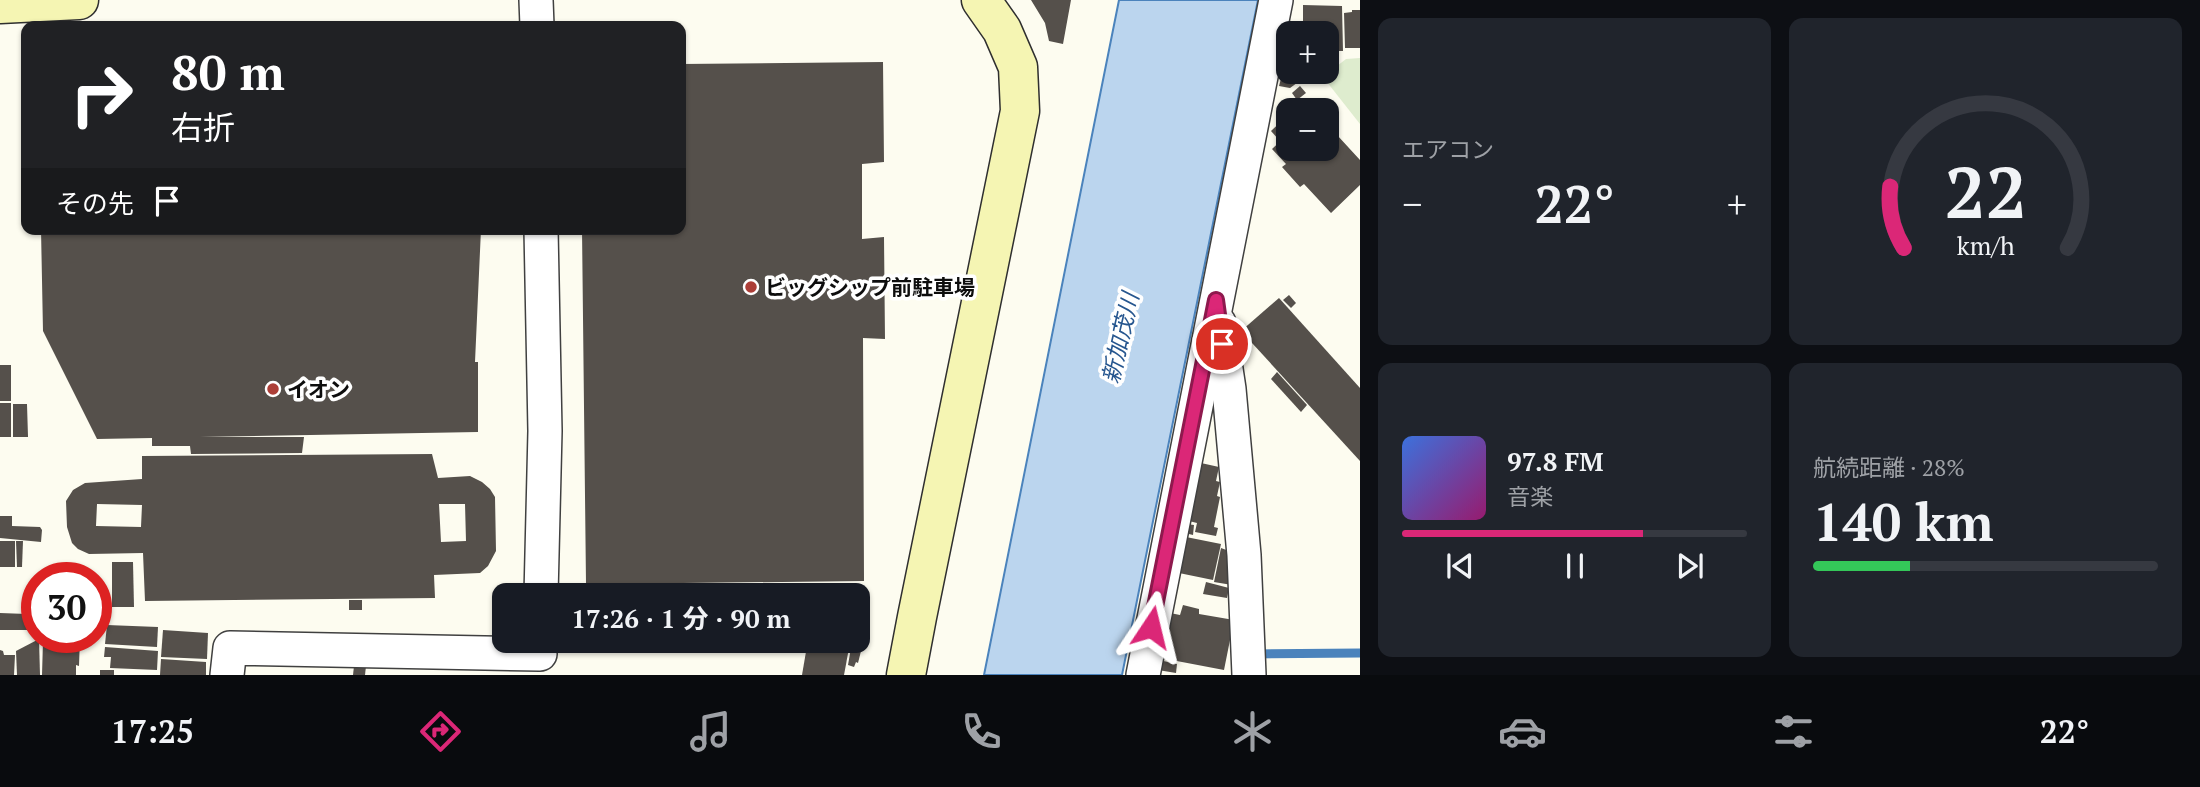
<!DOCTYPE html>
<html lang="ja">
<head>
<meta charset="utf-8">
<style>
	:root { --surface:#171b24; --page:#20242c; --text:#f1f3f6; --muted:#9ea1a6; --line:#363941; --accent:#db2777 }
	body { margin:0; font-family:"PT Serif","Noto Sans JP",serif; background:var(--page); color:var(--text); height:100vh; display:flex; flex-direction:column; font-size:26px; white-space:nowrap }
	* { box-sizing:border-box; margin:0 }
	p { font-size:23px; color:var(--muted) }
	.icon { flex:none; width:38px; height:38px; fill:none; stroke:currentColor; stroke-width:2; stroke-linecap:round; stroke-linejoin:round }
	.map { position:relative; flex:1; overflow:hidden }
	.panel { display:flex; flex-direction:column; gap:18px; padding:18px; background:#0d0f14; width:840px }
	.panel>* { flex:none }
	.hud { position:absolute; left:21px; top:21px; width:665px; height:214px; border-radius:14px; box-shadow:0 2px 5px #0004; background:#202124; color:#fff; overflow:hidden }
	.fabs { position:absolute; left:1276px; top:21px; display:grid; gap:14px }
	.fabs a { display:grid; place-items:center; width:63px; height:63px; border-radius:14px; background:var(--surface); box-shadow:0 2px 5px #0004; font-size:35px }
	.speed { position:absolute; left:21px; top:562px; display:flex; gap:14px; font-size:35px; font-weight:700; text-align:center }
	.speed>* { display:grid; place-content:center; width:91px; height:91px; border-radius:50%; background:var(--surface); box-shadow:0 2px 5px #0004; line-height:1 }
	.speed .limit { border:10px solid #d22; background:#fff; color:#111 }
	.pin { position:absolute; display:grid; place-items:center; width:60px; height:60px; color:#fff; margin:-30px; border:4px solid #fff; border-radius:50%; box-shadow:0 2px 7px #0007 }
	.me { position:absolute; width:77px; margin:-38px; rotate:10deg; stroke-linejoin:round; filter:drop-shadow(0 0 5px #0008) }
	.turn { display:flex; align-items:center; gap:24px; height:147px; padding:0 35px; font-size:32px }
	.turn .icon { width:91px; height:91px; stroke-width:2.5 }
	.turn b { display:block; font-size:49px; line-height:60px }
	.then { display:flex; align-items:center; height:66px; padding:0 35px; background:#0003; gap:14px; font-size:26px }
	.big { font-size:52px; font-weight:700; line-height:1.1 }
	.panel .tile { flex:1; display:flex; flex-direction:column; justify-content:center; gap:10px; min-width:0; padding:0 24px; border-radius:14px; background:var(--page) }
	.panel .dial { align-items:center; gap:0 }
	.dial svg { height:182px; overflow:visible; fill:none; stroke:var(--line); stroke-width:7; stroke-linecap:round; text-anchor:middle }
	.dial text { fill:var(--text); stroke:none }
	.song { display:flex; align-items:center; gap:21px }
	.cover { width:84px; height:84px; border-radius:10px; background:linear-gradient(135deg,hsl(220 70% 55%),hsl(320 70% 35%)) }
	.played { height:7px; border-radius:4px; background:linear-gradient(90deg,var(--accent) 70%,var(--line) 70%) }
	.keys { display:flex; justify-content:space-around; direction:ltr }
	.heat { display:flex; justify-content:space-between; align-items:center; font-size:38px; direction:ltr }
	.charge { height:10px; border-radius:5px; background:linear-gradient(90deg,#34c759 28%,var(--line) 0) }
	.panel .tiles { flex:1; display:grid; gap:18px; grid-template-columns:repeat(2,1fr) }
	.trip { position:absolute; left:492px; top:583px; width:378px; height:70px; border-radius:14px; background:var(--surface); box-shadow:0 2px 5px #0004; font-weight:700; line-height:70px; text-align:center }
	.tab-bar { display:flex; height:112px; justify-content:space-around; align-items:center; background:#090b0e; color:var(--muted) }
	.tab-bar .icon { width:49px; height:49px }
	.tab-bar .current { color:var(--accent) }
	.tab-bar b { font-size:32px; color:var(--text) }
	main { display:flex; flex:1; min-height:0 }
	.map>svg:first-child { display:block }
	.pitch { fill:#deecce }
	.water { fill:#bbd5ee; stroke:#4b83bc; stroke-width:2 }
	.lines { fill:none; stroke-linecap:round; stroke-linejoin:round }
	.stream { stroke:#4b83bc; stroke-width:9 }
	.building { fill:#55504b; fill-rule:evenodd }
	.street-casing { stroke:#404040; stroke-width:36 }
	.secondary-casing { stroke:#2f2f2f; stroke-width:41 }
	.street { stroke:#fff; stroke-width:33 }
	.secondary { stroke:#f5f5b3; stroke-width:38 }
	.route-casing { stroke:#8e194d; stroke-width:18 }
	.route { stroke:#db2777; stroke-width:12 }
	.poi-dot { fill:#ac3e37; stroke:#fff; stroke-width:2.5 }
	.labels { text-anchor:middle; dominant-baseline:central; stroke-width:7; stroke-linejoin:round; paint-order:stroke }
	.poi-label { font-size:21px; font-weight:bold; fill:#0d0d0d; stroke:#fff; text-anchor:start }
	.water-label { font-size:23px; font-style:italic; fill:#26568f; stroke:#fff }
</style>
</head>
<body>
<main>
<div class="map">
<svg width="1360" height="675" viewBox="0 0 1360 675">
	<rect width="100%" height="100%" fill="#fdfcf0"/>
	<!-- pitch -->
	<polygon class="pitch" points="1360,58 1360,124 1323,77 1346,59"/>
	<!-- water -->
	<polygon class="water" points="1119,0 1258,0 1122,675 984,675"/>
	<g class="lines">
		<!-- stream -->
		<polyline class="stream" points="1253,654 1360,653"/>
	</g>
	<!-- building -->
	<g class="building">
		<polygon points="1031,0 1071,0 1063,44 1049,41 1045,23"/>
		<polygon points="1303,5 1342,6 1343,51 1326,51 1326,33 1303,33"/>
		<polygon points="1352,10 1360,10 1360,48 1345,48 1344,13 1352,12"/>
		<polygon points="1287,56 1288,72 1309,72 1308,75 1290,88 1279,86"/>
		<polygon points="883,62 884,162 862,164 862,239 884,237 885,339 863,338 864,581 683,583 684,595 597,594 594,585 586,584 582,229 681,229 681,64"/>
		<polygon points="1300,86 1306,93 1297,100 1292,93"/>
		<polygon points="1288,115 1288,132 1279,140 1271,131"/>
		<polygon points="1326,123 1360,160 1360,185 1331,213 1304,184 1300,187 1282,167 1286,164 1272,149 1288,134 1288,149 1326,149"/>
		<polygon points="41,229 481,229 475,362 478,362 478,432 200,437 304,437 302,453 191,454 190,446 152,446 152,438 97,439 43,331"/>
		<polygon points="1289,295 1296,303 1291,308 1283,300"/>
		<polygon points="1279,298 1360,388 1360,461 1241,331"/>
		<rect x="0" y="365" width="11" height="36"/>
		<polygon points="1277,372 1307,405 1301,412 1271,379"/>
		<rect x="0" y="403" width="11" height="34"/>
		<polygon points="13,404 27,404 28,437 13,437"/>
		<path d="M432 454 438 478 470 476 482 482 490 489 495 497 496 551 488 566 480 573 434 575 435 598 145 601 143 553 89 554 78 549 72 543 67 527 66 501 73 490 85 483 142 479V456ZM97 504 142 505 141 527 96 526ZM439 504H465L466 541 441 542Z"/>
		<polygon points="1201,463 1219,467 1216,481 1220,482 1217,496 1220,497 1214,527 1218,528 1216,536 1195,532 1197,523 1189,521"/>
		<polygon points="0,516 12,516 12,526 40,527 42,530 41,542 0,538"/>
		<polygon points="1187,524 1194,525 1193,535 1185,533"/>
		<polygon points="1186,537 1221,544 1213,580 1179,573"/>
		<rect x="0" y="541" width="15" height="26"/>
		<polygon points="16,541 23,541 22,567 17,567"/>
		<polygon points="1221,548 1229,551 1232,585 1214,582"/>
		<polygon points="112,562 133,562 134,607 112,607"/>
		<polygon points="1206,582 1229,588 1227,598 1203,594"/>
		<rect x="349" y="600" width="13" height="10"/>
		<polygon points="1183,605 1199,609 1199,614 1234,620 1224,670 1161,658 1170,613 1180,615"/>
		<polygon points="0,613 27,614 27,630 0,630"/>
		<polygon points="107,625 158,627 157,647 105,644"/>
		<polygon points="163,630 208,633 207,659 161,657"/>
		<polygon points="43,637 80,637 79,666 76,665 76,675 42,675 43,641 41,638"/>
		<polygon points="39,639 40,675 17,675 16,651"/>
		<polygon points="808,640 849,648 844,675 802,675"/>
		<polygon points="105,647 158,651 157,670 110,668 111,657 104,657"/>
		<polygon points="851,648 861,651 858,663 856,662 854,667 848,665"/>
		<polygon points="0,650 3,651 4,655 15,655 14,675 0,675"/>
		<polygon points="161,659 206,662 206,675 160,675"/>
		<polygon points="1159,660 1177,664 1176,673 1158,670"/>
		<polygon points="354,666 366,666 365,675 353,675"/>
		<rect x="100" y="670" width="14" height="5"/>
	</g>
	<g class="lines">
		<defs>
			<g id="street">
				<polyline points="536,0 537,26"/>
				<polyline points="541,229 545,431 541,595"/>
				<polyline points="1219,323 1229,389 1244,555 1249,675"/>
				<polyline points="227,675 230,648 540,654"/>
				<polyline points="1143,675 1276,0"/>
			</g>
			<g id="secondary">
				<polyline points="0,4 79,0"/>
				<polyline points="906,675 917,617 1020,111 1018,67 1002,30 981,0"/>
			</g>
		</defs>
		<!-- street casing -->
		<use href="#street" class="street-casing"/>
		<!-- secondary casing -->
		<use href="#secondary" class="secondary-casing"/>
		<!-- street -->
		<use href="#street" class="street"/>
		<!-- secondary -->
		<use href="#secondary" class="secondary"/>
	</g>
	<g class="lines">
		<defs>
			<polyline id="route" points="1151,627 1216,300 1222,344"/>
		</defs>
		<!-- route casing -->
		<use href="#route" class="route-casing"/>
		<!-- route -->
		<use href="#route" class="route"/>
	</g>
	<!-- markers -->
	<g class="poi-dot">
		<circle cx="751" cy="287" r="7"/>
		<circle cx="273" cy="389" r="7"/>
	</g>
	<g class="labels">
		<!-- poi labels -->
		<g class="poi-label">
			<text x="765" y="287">ビッグシップ前駐車場</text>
			<text x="287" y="389">イオン</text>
		</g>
		<!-- water labels -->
		<g class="water-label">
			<text transform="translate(1120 338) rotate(-77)">新加茂川</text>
		</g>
	</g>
</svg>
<div class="fabs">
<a>+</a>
<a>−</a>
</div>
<div class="speed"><div class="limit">30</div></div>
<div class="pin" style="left:1222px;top:344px;background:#d93025"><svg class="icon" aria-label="arrive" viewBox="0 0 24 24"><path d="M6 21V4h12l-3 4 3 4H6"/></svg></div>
<svg class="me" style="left:1151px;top:627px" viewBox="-20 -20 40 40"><path d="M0-17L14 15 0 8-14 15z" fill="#db2777" stroke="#fff" stroke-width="4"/></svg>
<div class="trip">17:26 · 1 分 · 90 m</div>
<div class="hud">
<div class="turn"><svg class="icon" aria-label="right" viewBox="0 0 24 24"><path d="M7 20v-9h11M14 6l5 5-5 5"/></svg><div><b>80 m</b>右折</div></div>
<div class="then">その先<svg class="icon" aria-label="arrive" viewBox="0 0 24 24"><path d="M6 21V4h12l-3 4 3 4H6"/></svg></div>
</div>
</div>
<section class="panel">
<div class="tiles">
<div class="tile"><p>エアコン</p>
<div class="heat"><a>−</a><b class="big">22°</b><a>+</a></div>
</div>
<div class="tile dial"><svg viewBox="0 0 100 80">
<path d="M14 69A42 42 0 1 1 86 69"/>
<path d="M14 69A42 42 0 0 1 8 42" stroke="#db2777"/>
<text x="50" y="56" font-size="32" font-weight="700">22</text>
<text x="50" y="72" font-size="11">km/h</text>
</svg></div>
<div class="tile">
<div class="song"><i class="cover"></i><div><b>97.8 FM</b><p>音楽</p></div></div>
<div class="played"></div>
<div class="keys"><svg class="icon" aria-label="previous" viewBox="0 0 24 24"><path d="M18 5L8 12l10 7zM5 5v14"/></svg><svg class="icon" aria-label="pause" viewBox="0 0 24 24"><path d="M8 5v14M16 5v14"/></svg><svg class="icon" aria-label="next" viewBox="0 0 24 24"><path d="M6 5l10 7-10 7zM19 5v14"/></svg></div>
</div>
<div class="tile"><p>航続距離 · 28%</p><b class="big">140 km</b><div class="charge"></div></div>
</div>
</section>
</main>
<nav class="tab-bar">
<b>17:25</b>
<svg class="icon current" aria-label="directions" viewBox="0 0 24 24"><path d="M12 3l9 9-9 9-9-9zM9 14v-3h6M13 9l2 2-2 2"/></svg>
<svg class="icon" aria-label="music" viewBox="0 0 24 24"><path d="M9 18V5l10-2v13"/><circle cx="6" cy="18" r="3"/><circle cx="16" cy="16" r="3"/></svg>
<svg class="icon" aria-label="phone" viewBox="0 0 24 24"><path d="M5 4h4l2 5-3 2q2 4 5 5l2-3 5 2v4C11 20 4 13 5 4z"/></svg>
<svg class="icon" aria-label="climate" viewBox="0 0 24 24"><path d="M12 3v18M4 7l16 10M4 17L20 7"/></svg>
<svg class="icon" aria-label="car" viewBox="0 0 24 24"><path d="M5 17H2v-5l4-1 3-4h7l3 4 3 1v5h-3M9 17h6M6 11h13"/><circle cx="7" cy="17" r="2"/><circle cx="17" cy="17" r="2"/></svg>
<svg class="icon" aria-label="filters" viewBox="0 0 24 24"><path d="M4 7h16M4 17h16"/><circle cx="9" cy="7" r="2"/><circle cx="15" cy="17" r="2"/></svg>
<b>22°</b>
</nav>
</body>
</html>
